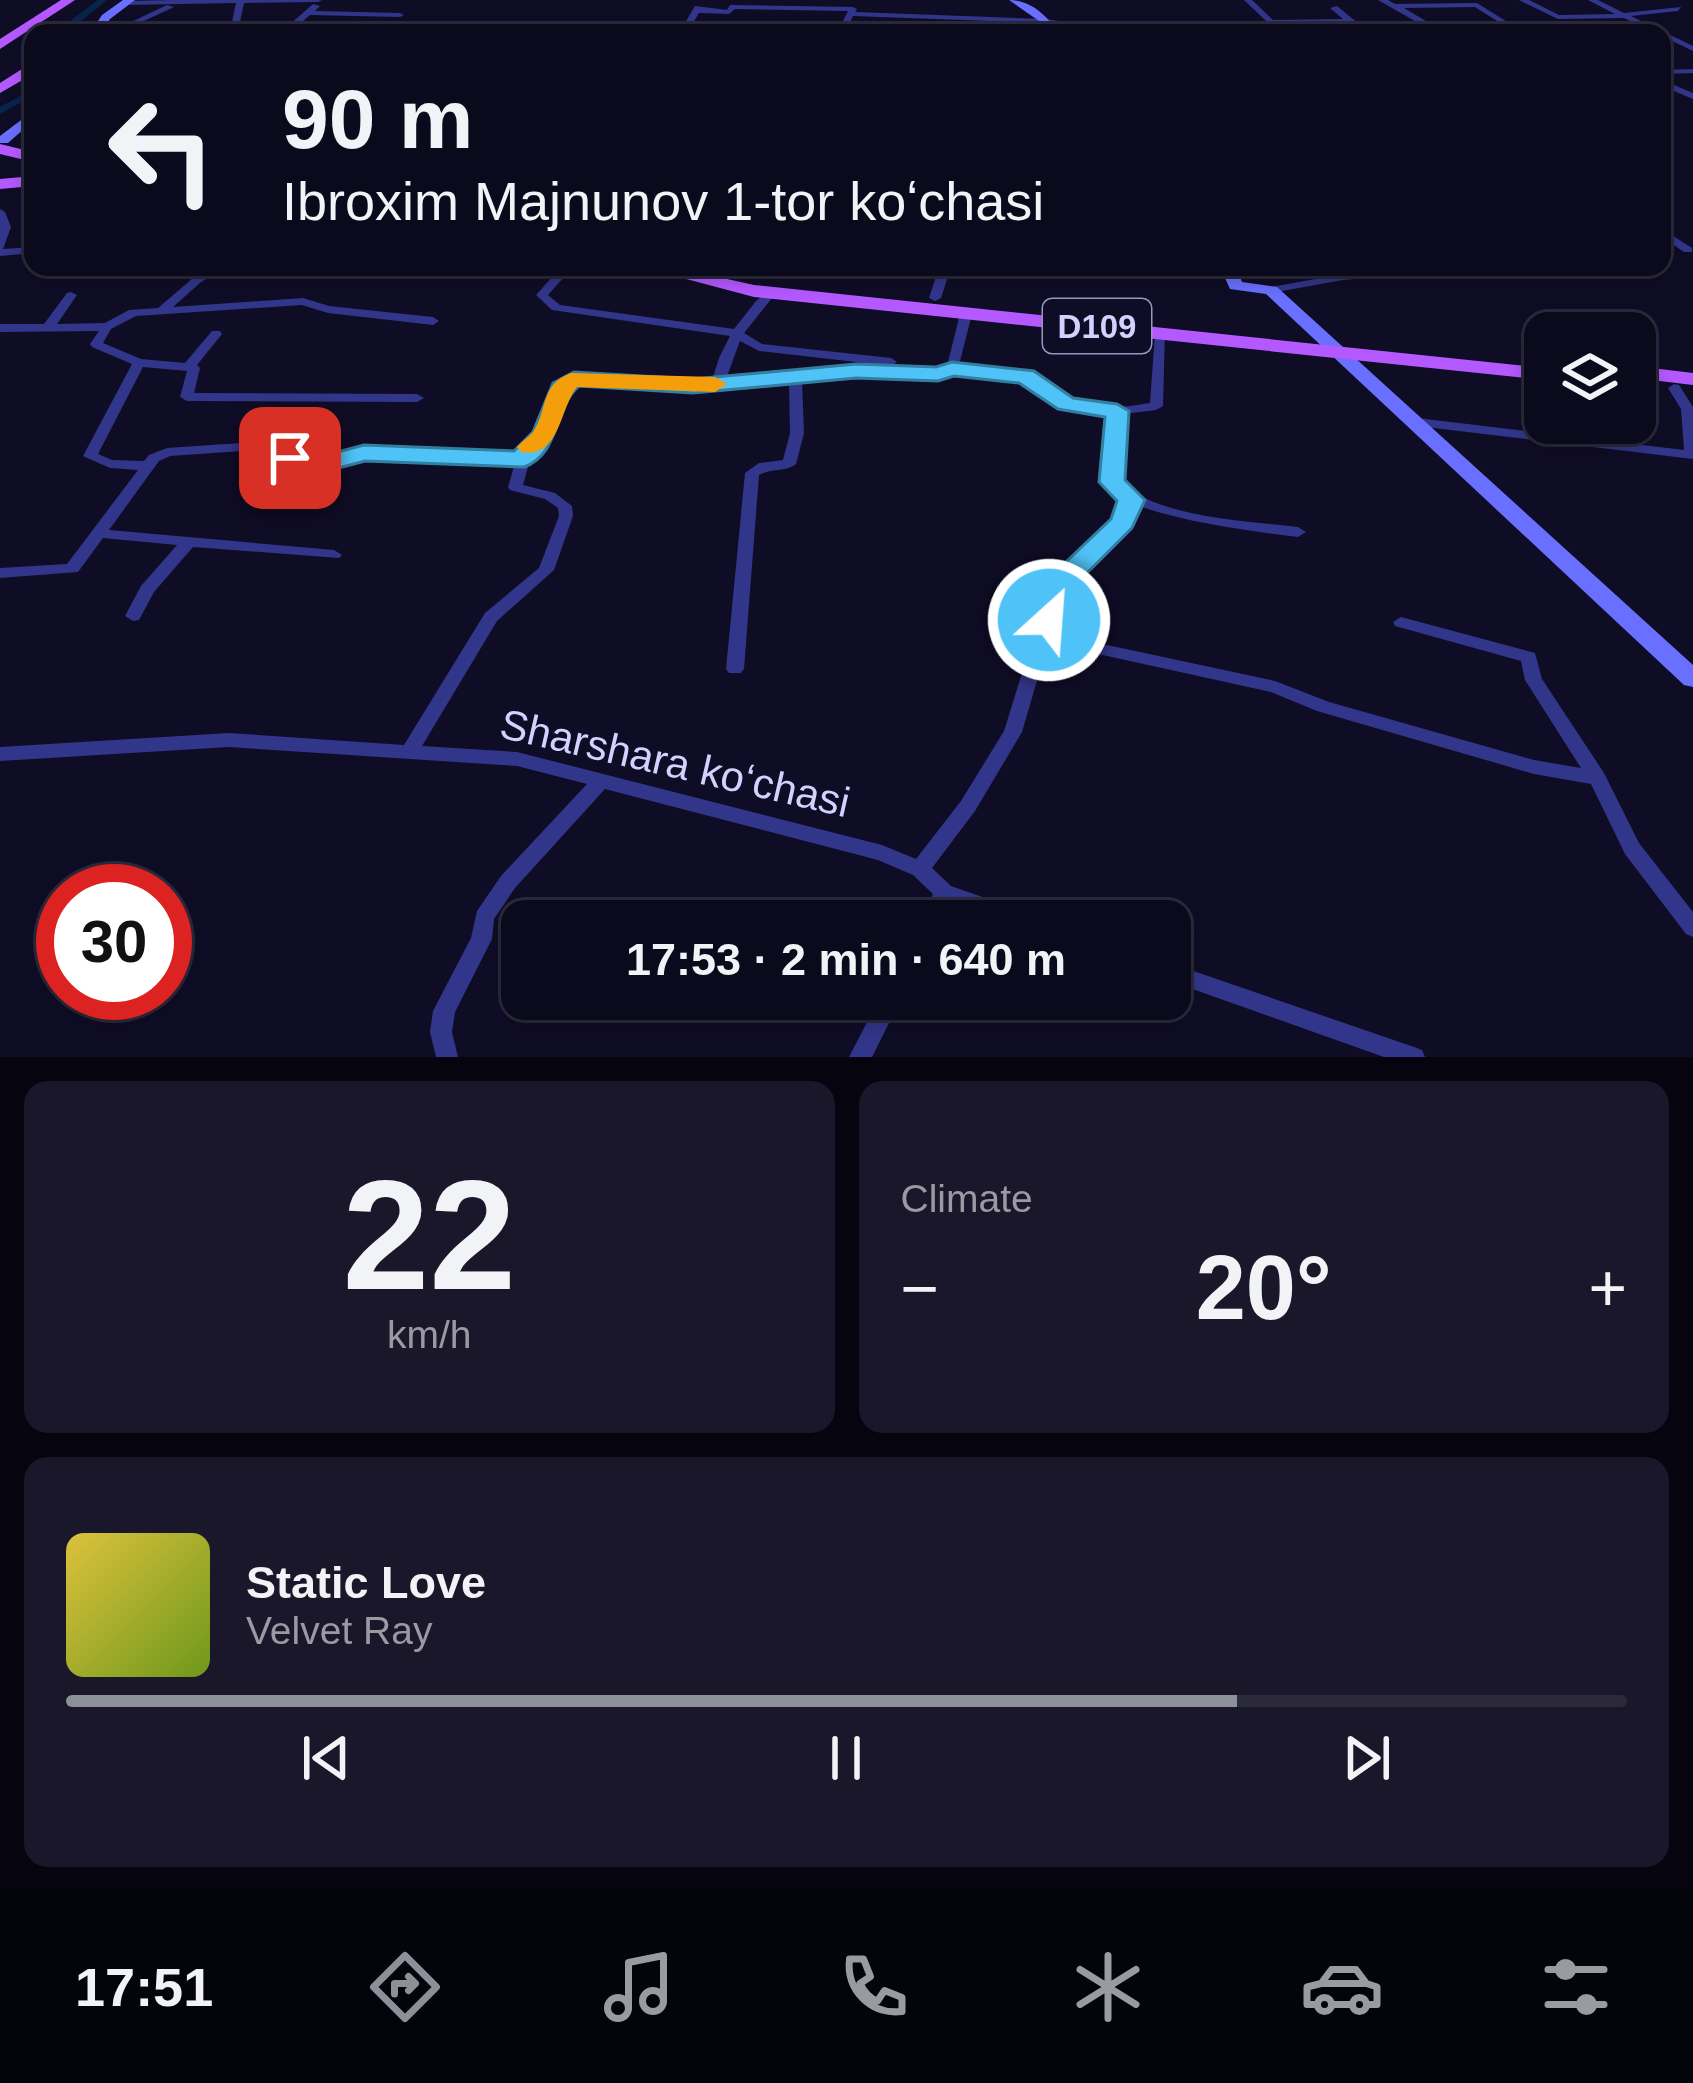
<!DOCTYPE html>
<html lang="en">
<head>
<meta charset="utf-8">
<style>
	:root { --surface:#0b091c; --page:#191729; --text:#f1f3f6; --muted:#9a9aa3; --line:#2b2a3b; --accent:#8c9099 }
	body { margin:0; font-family:Helvetica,sans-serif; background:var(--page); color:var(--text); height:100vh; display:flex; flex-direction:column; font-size:45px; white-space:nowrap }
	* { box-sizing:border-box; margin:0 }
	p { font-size:39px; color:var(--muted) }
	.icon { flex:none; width:66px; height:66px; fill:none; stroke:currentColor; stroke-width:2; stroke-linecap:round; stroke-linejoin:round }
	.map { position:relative; height:1057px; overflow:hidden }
	.panel { display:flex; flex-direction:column; gap:24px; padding:24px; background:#06050f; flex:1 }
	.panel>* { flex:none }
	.guide { position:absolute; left:24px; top:24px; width:1647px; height:252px; border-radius:24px; box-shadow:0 6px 18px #0003,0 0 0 3px var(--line); background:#0b091c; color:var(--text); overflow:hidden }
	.tools { position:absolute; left:1524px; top:312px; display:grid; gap:24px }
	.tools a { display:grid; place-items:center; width:132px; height:132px; border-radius:24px; background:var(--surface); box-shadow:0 6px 18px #0003,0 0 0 3px var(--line); font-size:60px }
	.speed { position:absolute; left:36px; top:864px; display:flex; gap:24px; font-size:60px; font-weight:700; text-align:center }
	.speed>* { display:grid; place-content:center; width:156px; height:156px; border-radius:50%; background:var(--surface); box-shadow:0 6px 18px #0003,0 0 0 3px var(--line); line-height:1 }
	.speed .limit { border:18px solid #d22; background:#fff; color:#111 }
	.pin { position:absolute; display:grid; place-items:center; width:102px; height:102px; color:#fff; margin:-51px; border-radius:24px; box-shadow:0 6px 18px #0006 }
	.me { position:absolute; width:132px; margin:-66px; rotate:26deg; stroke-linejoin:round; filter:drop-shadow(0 0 9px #0008) }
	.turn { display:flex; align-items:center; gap:42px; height:252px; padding:0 60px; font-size:54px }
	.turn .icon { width:156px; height:156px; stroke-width:2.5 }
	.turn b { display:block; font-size:84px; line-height:102px }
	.big { font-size:90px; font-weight:800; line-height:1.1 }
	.panel .widget { flex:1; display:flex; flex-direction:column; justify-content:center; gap:18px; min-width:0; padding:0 42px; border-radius:24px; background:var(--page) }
	.panel .dial { align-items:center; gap:0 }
	.dial b { font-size:156px; line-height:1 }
	.song { display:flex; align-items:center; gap:36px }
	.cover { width:144px; height:144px; border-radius:18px; background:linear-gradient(135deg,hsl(50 70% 55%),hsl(80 70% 35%)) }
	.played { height:12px; border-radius:6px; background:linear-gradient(90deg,var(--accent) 75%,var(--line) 75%) }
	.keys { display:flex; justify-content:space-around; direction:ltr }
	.heat { display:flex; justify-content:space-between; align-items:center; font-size:66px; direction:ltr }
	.panel .tiles { flex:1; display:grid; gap:24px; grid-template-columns:1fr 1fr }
	.widget:last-child { grid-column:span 2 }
	.trip { position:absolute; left:501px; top:900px; width:690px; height:120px; border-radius:24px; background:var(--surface); box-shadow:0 6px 18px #0003,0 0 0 3px var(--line); font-weight:800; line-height:120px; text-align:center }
	.dock { display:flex; height:192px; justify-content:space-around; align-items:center; background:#04040b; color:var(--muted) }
	.dock .icon { width:84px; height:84px }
	.dock .on { color:var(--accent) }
	.dock b { font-size:54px; color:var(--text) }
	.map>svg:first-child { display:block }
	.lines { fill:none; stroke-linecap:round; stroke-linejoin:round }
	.canal { fill:#07254b; fill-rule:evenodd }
	.street { fill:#32368a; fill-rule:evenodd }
	.secondary { fill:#6970ff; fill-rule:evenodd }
	.primary { fill:#b459ff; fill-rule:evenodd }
	.route { fill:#4fc3f7; stroke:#337fa1; stroke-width:3 }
	.slow { fill:#f59e0b }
	.labels { text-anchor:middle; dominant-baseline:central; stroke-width:12; stroke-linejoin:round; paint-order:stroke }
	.shield { fill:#0f0c26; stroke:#9897be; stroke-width:3 }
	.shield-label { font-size:33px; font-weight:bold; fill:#d3d2ff }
	.near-street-label { font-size:42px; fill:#d3d2ff; stroke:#0f0c26 }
</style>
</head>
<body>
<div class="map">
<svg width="1693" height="1057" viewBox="0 0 1693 1057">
	<rect width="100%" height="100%" fill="#0f0c26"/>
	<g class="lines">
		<!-- canal -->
		<g class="canal">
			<polygon points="98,0 107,0 77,24 75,33 67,33 70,21"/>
			<polygon points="33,89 33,96 0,114 0,107"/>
		</g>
		<!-- street -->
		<g class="street">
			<polygon points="177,0 322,0 318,2 244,3 239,27 235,29 231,27 236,3 124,5 120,3 124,1"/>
			<polygon points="1244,0 1252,0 1273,20 1343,19 1330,8 1337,6 1370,33 1361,33 1349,23 1278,24 1287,33 1279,33"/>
			<polygon points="1378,0 1388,0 1395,4 1477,3 1525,33 1516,33 1475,7 1404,8 1446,33 1436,33"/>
			<polygon points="1519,0 1529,0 1559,15 1615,14 1588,0 1598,0 1624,13 1681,7 1678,11 1631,16 1693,46 1693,51 1662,36 1662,33 1655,33 1624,18 1558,19"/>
			<polygon points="313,4 320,6 315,11 400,13 404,15 400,17 310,15 289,33 280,33"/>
			<polygon points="167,5 174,7 118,33 108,33"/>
			<polygon points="730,5 853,7 857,9 855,12 1046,19 1135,33 1115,33 1046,23 853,16 845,33 837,33 848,11 735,9 729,14 699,13 687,33 679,33 695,6 727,10"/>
			<polygon points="1206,24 1212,24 1222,33 1213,33 1206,28"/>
			<polygon points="537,26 543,26 543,33 535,33"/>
			<polygon points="1693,69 1693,73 1662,74 1662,70"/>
			<polygon points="1662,80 1693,93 1693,99 1662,86"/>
			<polygon points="0,209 5,212 11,227 3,249 33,247 33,253 0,256"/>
			<polygon points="1662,229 1692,248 1692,252 1684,252 1662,237"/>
			<path d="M213 267H227L201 282 173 307 303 298 329 306 433 317 439 321 433 325 328 313 302 305 136 316 111 329 103 343 141 359 185 363 212 331H220L222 334 197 365 200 368 194 393 417 394 424 398 417 402 187 401 180 397 187 371 143 367 98 454 112 460 144 461 149 455 167 448 288 440 301 447 298 456 308 458 383 447 518 455 521 448 537 434 540 419 560 380C607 367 664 385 712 380L719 358 730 336 552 310 536 295 561 267H573L548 295 560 305 734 329 756 301 770 290 776 293 744 333 762 344 891 358 897 362 891 366 759 351 740 341 726 379 856 368 939 369 941 365 948 362 960 314 966 310 972 314 959 365C983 367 1011 366 1035 375 1047 380 1053 392 1065 399 1089 413 1123 407 1150 403L1155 333 1161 329 1165 330 1163 406 1156 410 1123 414 1119 481C1158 518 1247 521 1298 527L1306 532 1298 537C1243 530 1188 523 1136 505L1128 525 1064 588 1051 633 1275 681 1329 702 1534 760 1581 768 1525 680 1521 661 1395 626 1393 622 1401 617 1535 653 1542 679 1604 773 1639 843 1693 912V937L1686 934 1625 854 1591 784 1534 774 1317 711 1271 692 1048 643 1022 732 975 811 932 868 951 886 1034 915 1037 921H1002L949 902 939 921H919L933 894 913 875 878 860 605 789 515 888 494 919 492 939 455 1012 452 1032 458 1057H436L430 1032 433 1011 471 938 477 911 501 876 587 784 517 766 229 747 0 761V747L229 733 404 745 485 613 539 568 559 516 558 508 545 499 510 490 508 487 515 463 403 456 363 457 317 466 299 465 285 461 283 458 286 448 170 456 159 461 109 530 334 550 342 555 339 558 193 547 154 592 139 620 133 621 125 616 141 586 177 545 103 538 78 572 0 578V568L67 564 138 470 110 468 83 456 132 364 92 347 90 344 99 331 0 332V324H44L67 293 71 292 77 295 57 324 105 323 129 310 158 308 193 278ZM952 372C976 374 1009 371 1031 383 1040 388 1044 397 1053 403 1069 414 1091 415 1110 415L1105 482 1124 499 1116 520 1049 586 1004 731 961 801 916 859 882 845 517 752 422 746 497 621 554 570 573 516 572 506 555 493 523 485 532 453 551 435 554 419 570 386 579 383 693 390 789 382 790 433 783 460 759 463 745 473 726 669 729 673H741L744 669 759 475C771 468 786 472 796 464L804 433 802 381 856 376 945 377Z"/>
			<polygon points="711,267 723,267 715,273 709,270"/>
			<polygon points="939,267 951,267 941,298 935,301 929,298"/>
			<polygon points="1422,267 1468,267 1462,270 1343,280 1271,293 1265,290 1271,287 1343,274"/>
			<polygon points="1674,384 1679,385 1693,407 1693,459 1417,426 1410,422 1417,418 1684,450 1681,409 1668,388"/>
			<polygon points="1170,963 1414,1047 1422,1050 1425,1057 1384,1057 1170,981"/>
			<polygon points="879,999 901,999 872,1057 849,1057"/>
		</g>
		<!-- secondary -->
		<g class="secondary">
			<polygon points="123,0 135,0 110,19 100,33 90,33 102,15"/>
			<path d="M1009 0C1030 0 1048 16 1058 33H1048L1042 23Z"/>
			<polygon points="33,111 33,121 8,143 0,143 0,136"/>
			<polygon points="1220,267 1236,267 1242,282 1277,287 1693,665 1693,687 1684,685 1266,294 1230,289"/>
		</g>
		<!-- primary -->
		<g class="primary">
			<polygon points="61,0 75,0 0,49 0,39"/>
			<polygon points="33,55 33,74 0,93 0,83 22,69"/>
			<polygon points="0,144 33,152 33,162 0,154"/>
			<polygon points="33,176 33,186 0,189 0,179"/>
			<polygon points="641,267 673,267 754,285 1545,368 1545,380 754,297"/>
			<polygon points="1635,366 1693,373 1693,385 1635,378"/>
		</g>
	</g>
	<!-- route -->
	<path class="route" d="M952 362 1034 371 1073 398 1117 404 1129 411 1125 480 1145 500 1132 528 1071 589 1060 626 1049 629 1035 620 1047 580 1111 519 1117 501 1099 482 1105 417 1058 409 1019 383 954 376 938 381 856 378 693 393 579 386C554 406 560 455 524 467L365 461 335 469 290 465 277 458 290 450 334 453 364 445 514 451 533 432 553 383 574 372 693 379 856 364 936 367Z"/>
	<!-- slow -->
	<path class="slow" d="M571 373 715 377 727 384 715 392 577 387C559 410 560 459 521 452L517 447C522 441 528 438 533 432 548 411 539 385 571 373Z"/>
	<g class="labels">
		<!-- shield labels -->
		<rect class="shield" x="1043" y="299" width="108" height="54" rx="9"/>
		<g class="shield-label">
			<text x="1097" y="326">D109</text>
		</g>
		<!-- near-street labels -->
		<g class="near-street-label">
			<text transform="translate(675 763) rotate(13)">Sharshara koʻchasi</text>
		</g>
	</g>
</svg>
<div class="tools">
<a><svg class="icon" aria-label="layers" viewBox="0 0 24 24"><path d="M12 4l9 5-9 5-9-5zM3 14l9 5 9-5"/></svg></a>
</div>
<div class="speed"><div class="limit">30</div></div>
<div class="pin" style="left:290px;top:458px;background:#d93025"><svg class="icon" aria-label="arrive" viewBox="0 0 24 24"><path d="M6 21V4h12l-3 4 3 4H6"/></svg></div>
<svg class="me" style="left:1049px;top:620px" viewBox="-20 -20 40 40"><circle r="17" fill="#4fc3f7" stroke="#fff" stroke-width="3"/><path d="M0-11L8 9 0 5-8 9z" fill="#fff"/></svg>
<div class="trip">17:53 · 2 min · 640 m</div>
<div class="guide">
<div class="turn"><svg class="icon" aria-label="left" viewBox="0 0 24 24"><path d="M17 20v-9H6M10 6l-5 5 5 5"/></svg><div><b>90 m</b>Ibroxim Majnunov 1-tor koʻchasi</div></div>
</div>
</div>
<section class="panel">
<div class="tiles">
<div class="widget dial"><b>22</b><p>km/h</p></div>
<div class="widget"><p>Climate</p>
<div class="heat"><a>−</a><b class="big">20°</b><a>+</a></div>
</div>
<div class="widget">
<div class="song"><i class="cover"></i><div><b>Static Love</b><p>Velvet Ray</p></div></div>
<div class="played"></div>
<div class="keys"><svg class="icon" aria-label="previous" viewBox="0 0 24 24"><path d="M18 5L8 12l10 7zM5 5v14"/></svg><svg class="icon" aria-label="pause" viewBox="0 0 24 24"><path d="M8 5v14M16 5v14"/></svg><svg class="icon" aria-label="next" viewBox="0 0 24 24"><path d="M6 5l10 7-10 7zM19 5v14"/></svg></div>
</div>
</div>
</section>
<nav class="dock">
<b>17:51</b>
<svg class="icon on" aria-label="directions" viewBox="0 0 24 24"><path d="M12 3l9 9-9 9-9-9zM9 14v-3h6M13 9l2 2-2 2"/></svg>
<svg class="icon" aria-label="music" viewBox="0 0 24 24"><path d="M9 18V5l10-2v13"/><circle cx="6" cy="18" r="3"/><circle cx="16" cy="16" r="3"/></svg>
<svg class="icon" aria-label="phone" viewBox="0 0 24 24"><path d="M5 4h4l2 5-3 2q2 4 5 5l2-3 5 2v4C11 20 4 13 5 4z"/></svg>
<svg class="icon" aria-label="climate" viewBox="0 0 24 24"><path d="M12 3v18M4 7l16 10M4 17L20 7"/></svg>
<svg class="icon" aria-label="car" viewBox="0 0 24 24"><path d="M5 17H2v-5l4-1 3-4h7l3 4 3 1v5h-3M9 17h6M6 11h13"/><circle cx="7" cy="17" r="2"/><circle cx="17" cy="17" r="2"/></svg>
<svg class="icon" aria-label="filters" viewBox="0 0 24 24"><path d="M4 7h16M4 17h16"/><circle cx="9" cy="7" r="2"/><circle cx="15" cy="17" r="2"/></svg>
</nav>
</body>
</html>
